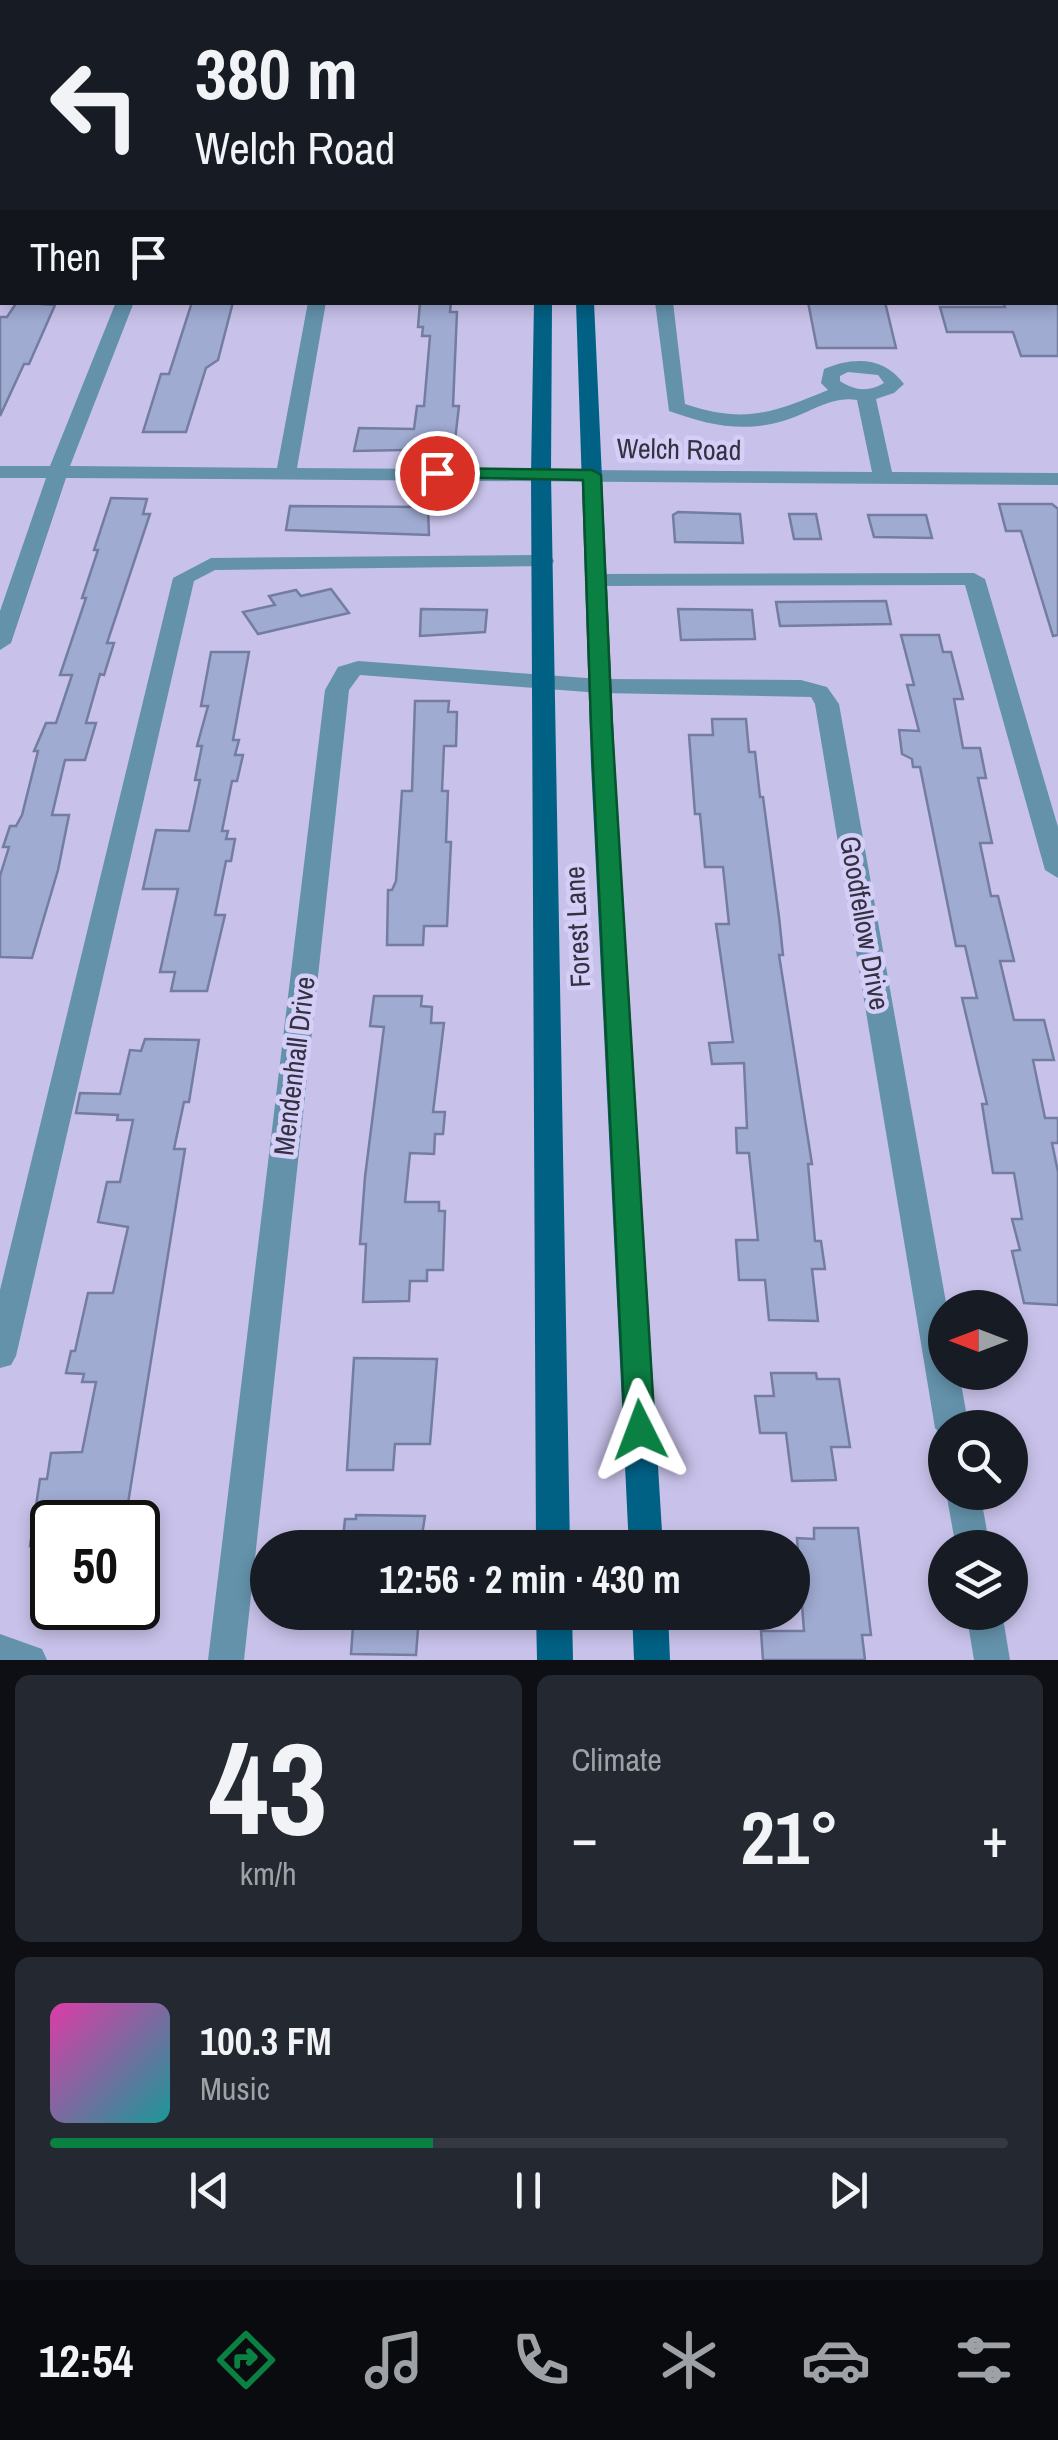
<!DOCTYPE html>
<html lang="en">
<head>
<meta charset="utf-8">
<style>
	:root { --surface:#171b24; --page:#242831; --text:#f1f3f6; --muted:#9ea1a6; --line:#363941; --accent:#0b8043 }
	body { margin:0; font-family:"Archivo Narrow",sans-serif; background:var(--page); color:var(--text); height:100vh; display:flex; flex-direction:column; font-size:38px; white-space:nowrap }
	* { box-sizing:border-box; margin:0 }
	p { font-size:32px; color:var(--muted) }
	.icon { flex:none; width:55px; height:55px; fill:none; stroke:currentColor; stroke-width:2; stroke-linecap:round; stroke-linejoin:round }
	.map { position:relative; height:1660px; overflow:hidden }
	.sheet { display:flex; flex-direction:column; gap:15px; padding:15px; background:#0d0f14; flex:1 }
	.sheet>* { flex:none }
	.top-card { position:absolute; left:0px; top:0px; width:1060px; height:305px; box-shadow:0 5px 15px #0003; background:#171b24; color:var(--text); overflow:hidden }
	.needle { width:65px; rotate:270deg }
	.fabs { position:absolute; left:928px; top:1290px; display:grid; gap:20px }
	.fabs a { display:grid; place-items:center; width:100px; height:100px; border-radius:50%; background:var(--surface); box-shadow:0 5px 15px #0003; font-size:50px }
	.speed { position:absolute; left:30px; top:1500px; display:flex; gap:20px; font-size:50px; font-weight:700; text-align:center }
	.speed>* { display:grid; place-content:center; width:130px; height:130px; border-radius:50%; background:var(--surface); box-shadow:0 5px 15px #0003; line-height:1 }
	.speed .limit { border:5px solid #111; border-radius:15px; background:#fff; color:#111 }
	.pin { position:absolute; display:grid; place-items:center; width:85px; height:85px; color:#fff; margin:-42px; border:5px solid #fff; border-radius:50%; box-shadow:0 2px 10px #0007 }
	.me { position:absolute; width:110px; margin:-55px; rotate:357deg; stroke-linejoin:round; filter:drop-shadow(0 0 8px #0008) }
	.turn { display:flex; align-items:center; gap:35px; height:210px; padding:0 30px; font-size:45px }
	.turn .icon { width:130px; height:130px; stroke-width:2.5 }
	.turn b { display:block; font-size:70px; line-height:85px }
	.then { display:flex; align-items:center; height:95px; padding:0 30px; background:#0003; gap:20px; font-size:38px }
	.big { font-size:75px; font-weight:700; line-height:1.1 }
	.sheet .widget { flex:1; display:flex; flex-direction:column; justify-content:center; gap:15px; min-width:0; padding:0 35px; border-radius:15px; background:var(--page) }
	.sheet .dial { align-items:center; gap:0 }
	.dial b { font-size:130px; line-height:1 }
	.song { display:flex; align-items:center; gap:30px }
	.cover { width:120px; height:120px; border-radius:15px; background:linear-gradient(135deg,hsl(320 70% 55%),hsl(180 70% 35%)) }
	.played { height:10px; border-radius:5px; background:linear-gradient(90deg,var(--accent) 40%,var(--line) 40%) }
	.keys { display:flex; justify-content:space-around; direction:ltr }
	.heat { display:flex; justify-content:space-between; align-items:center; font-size:55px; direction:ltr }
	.sheet .tiles { flex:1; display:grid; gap:15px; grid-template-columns:1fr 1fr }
	.widget:last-child { grid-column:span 2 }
	.trip { position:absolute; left:250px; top:1530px; width:560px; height:100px; border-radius:50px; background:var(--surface); box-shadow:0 5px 15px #0003; font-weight:700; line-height:100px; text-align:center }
	.tab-bar { display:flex; height:160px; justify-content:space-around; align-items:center; background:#090b0e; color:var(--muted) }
	.tab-bar .icon { width:70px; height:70px }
	.tab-bar .active { color:var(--accent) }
	.tab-bar b { font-size:45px; color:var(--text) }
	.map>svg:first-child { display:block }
	.building { fill:#a0abd2; stroke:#737da1; stroke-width:2.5 }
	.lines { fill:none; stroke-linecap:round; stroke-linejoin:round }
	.minor { fill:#6492ab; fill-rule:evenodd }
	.major { fill:#006185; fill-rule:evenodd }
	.route { fill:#0b8043; stroke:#07532c; stroke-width:2.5 }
	.labels { text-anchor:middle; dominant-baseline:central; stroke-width:9; stroke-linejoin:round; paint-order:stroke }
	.street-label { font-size:28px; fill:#343242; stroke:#d5cff8 }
</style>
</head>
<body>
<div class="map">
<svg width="1058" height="1660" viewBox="0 0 1058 1660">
	<rect width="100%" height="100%" fill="#c8c2ea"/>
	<!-- building -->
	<g class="building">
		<polygon points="17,302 55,305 29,364 24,364 0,416 0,317 7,317"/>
		<polygon points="192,302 233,302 218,360 206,368 186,432 143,432 161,374 169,374"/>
		<polygon points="420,302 451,302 450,312 457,312 453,406 459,406 454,449 354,451 359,428 414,429 417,406 424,406 430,336 422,336 423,327 418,327"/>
		<polygon points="808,302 885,302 896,348 817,348"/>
		<polygon points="1003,302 1058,302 1058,356 1021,356 1013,332 947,332 940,307 1005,307"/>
		<polygon points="111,498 147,499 143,514 150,514 107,643 114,643 104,675 100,674 86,723 96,723 85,760 65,760 52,815 69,815 58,870 32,958 0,957 0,876 9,847 3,847 10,826 16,826 22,815 38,751 34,751 46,723 56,723 72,675 60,675 86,598 82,598 98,550 94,550"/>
		<polygon points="999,504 1052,504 1058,509 1058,635 1053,636 1021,531 1006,531"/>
		<polygon points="290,506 428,507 429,535 286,530"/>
		<polygon points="678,512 740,514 743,543 675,542 673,515"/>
		<polygon points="789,514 816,514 821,539 794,539"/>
		<polygon points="868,515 926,515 932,538 874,537"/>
		<polygon points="331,589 349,613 258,634 243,612 275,605 269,596 296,590 301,596"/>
		<polygon points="886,601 891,624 780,626 776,602"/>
		<polygon points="421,609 487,610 485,632 420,636"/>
		<polygon points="678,609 752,610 755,639 681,640"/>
		<polygon points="901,635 939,635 943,652 951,652 963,699 954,699 963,748 980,748 986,778 978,778 992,843 980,843 991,896 998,896 1014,961 1000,961 1014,1020 1044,1020 1054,1060 1033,1060 1045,1118 1058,1118 1058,1143 1052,1143 1058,1172 1058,1305 1024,1303 1012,1251 1020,1250 1012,1219 1022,1219 1014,1173 993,1173 982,1104 987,1104 962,998 977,998 965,946 956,946 920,767 913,767 912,759 902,754 899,730 919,731 907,685 914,685"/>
		<polygon points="211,652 249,652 233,740 239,740 235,755 243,755 237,781 232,781 222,831 228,831 226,839 235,839 231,861 226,861 215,915 225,915 207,991 171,991 175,972 160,972 178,889 143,889 156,830 189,831 200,780 195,780 202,746 197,746 208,706 201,706"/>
		<polygon points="415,701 449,701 448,712 457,712 456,746 444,746 442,791 448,791 446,842 451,842 447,926 424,926 423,945 387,945 388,890 392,890 396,881 402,791 412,791"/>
		<polygon points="712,719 746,719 749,752 755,752 760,797 763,797 779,917 783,955 779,955 812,1164 808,1164 815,1241 821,1241 825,1269 812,1269 818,1321 769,1320 765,1280 739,1280 736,1240 758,1240 749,1153 737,1153 736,1128 747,1128 744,1063 712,1064 709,1043 733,1042 716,924 729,924 723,867 705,867 700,814 695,814 689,735 713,735"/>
		<polygon points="374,996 422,996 421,1006 432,1007 431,1023 444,1023 433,1112 445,1112 443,1134 435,1134 434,1154 410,1153 405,1202 439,1202 439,1211 445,1211 443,1270 427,1270 427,1281 410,1281 409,1301 363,1302 366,1244 360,1244 365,1177 384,1027 370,1026"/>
		<polygon points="145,1039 199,1040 189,1102 184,1102 174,1149 185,1149 125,1522 52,1522 52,1546 30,1546 40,1479 47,1479 51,1453 82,1452 96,1382 82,1382 84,1374 66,1373 71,1351 75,1351 88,1293 113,1293 128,1227 98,1222 107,1182 120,1182 133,1120 117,1120 118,1115 76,1113 80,1093 120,1094 130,1050 141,1051"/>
		<polygon points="354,1358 437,1359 430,1444 395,1444 393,1470 347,1470"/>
		<polygon points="771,1373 816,1373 817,1379 839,1379 850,1447 831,1447 836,1480 792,1481 786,1433 760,1433 755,1396 774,1396"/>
		<polygon points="356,1515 425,1516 420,1548 342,1548 345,1519 356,1519"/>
		<polygon points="814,1528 858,1528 871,1635 862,1635 865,1660 763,1660 761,1631 804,1631 797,1538 814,1539"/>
		<polygon points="354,1612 419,1616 416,1655 351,1654"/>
	</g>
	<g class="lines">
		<!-- minor -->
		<g class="minor">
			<polygon points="390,0 404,0 404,2 391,2"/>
			<polygon points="636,0 650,0 650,2 637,2"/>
			<polygon points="0,121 2,122 2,131 0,131"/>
			<polygon points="2,176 2,191 0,192 0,177"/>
			<path d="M116 302H134L70 466 277 468 308 302H326L297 468 872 472 857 400C832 395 808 414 783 421 743 433 708 425 669 411L655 302H673L685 404C745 424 772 413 828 390L821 383 824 369C854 356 885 357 904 384L894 393 876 399 892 472 1058 473V485L66 478 11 643 0 650V611L46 478H0V466H50ZM848 372 878 375 884 383C869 392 855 391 840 381V376Z"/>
			<polygon points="543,555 551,556 554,561 551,566 215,570 194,581 16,1356 11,1365 0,1368 0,1290 173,578 211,558"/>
			<polygon points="974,573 985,579 1058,827 1058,878 1045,870 965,585 595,586 584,580 595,574"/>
			<polygon points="358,661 600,679 801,680 827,687 839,704 947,1308 945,1372 959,1372 969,1428 945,1428 945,1439 935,1428 815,704 811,697 600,693 360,675 349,690 244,1660 208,1660 325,690 338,667"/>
			<polygon points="946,1492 980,1492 990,1548 956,1548"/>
			<polygon points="966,1612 1002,1612 1010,1660 974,1660"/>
			<polygon points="0,1634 42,1649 47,1660 0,1660"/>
		</g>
		<!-- major -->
		<g class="major">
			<polygon points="537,0 551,0 551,2 538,2"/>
			<polygon points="567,0 581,0 582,2 569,2"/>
			<polygon points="534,302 552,302 551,474 570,1548 536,1548 531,474"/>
			<polygon points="576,302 594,302 615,764 663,1548 629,1548 591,764"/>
			<polygon points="536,1612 572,1612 573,1660 537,1660"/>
			<polygon points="632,1612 668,1612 670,1660 634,1660"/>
		</g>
	</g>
	<!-- route -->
	<polygon class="route" points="437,468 592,470 601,475 612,725 655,1430 650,1438 640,1442 629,1438 625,1430 591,725 583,480 430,477 430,469"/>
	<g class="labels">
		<!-- street labels -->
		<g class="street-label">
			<text transform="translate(679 449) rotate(1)">Welch Road</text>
			<text transform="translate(865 923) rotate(80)">Goodfellow Drive</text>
			<text transform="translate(577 927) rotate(-93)">Forest Lane</text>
			<text transform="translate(294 1066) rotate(-83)">Mendenhall Drive</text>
		</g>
	</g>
</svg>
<div class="fabs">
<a><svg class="needle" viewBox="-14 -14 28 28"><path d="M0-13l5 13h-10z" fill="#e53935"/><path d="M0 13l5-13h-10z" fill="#9ea1a6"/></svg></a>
<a><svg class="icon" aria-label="search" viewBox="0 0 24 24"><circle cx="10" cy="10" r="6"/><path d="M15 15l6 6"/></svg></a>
<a><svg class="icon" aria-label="layers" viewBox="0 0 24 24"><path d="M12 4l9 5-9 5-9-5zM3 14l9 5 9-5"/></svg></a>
</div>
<div class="speed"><div class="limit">50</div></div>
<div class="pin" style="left:437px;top:473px;background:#d93025"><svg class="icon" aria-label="arrive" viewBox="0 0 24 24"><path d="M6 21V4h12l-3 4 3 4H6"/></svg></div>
<svg class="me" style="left:640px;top:1430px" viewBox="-20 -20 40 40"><path d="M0-17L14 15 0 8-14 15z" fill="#0b8043" stroke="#fff" stroke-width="4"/></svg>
<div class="trip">12:56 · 2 min · 430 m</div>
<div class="top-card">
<div class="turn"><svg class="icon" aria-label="left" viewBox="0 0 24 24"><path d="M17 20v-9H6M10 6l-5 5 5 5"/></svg><div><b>380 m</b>Welch Road</div></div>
<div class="then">Then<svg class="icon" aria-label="arrive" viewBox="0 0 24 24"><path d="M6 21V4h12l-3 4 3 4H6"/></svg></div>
</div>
</div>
<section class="sheet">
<div class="tiles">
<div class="widget dial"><b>43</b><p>km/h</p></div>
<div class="widget"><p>Climate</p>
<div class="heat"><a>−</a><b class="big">21°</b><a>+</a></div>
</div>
<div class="widget">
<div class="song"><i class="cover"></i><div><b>100.3 FM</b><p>Music</p></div></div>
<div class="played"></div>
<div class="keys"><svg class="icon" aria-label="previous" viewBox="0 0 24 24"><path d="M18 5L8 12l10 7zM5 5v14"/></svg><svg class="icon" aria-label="pause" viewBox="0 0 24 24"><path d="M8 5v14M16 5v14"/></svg><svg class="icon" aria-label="next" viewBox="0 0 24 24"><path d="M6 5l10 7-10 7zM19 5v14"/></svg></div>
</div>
</div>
</section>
<nav class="tab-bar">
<b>12:54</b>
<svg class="icon active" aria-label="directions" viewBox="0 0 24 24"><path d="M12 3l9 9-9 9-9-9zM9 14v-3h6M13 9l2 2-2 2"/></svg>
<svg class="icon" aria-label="music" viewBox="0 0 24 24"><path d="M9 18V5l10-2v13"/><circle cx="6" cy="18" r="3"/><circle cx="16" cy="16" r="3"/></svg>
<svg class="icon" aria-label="phone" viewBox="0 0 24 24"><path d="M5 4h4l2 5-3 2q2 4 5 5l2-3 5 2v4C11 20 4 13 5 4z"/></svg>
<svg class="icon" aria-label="climate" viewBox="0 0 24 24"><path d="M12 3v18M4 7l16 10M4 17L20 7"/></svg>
<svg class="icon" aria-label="car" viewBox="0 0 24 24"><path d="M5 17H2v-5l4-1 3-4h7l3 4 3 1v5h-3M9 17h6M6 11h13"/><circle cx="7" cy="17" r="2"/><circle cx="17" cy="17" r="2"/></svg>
<svg class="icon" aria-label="filters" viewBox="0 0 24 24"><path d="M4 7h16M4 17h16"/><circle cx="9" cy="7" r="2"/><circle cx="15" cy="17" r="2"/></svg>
</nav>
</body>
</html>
